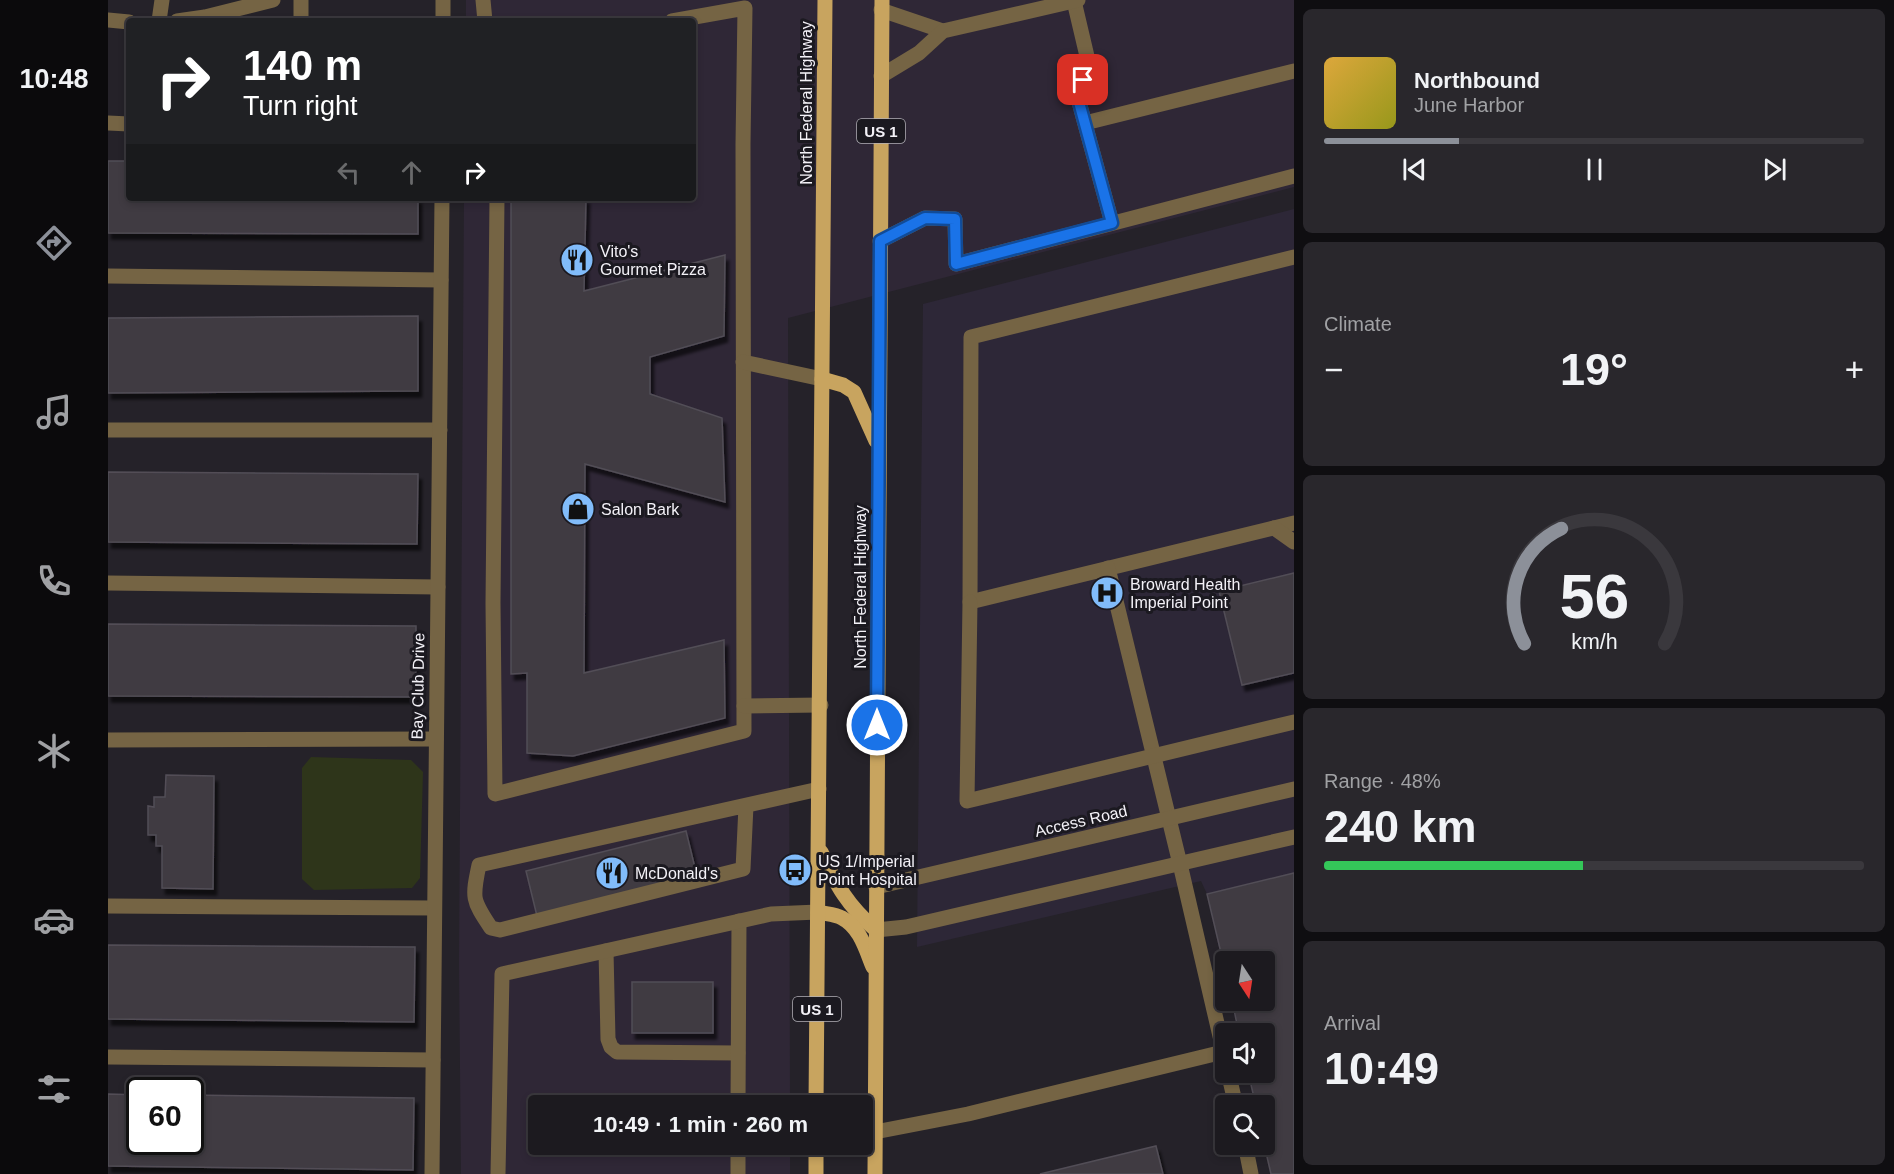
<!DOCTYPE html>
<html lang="en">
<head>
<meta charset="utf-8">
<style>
	:root { --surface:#1c1a1f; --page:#29272c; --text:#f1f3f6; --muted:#a0a1a4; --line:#3a383d; --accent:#8c9099 }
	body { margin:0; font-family:Helvetica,sans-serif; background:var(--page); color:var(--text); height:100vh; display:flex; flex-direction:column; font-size:22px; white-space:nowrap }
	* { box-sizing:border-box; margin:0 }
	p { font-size:20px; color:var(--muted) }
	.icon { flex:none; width:33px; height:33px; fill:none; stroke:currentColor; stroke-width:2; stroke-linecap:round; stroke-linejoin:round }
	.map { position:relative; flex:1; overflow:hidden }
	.panel { display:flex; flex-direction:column; gap:9px; padding:9px; background:#0f0e11; width:600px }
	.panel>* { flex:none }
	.banner { position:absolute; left:18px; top:18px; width:570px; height:183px; border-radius:6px; box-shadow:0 3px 9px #0003,0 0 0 2px var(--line); background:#202124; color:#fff; overflow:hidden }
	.needle { width:39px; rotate:168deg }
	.controls { position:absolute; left:1107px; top:951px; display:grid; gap:12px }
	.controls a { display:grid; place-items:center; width:60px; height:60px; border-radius:6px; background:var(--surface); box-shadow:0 3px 9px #0003,0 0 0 2px var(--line); font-size:30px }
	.speed { position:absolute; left:18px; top:1077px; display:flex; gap:12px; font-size:30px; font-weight:700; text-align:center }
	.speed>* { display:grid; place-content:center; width:78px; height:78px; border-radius:50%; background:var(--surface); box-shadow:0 3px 9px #0003,0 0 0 2px var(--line); line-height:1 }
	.speed .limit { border:3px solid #111; border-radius:9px; background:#fff; color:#111 }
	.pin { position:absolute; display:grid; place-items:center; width:51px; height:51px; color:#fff; margin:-26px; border-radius:12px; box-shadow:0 3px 9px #0006 }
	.me { position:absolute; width:66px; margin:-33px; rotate:0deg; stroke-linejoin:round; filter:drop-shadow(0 0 4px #0008) }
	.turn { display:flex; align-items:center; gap:21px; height:126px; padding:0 18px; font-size:27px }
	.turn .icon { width:78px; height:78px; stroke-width:2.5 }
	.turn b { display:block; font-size:42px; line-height:51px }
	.lanes { display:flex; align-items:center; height:57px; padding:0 18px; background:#0003; justify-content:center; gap:30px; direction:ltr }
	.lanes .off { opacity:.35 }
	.big { font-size:45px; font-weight:800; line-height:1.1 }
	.panel .widget { flex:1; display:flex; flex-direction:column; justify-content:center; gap:9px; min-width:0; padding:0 21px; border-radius:9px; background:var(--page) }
	.panel .dial { align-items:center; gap:0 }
	.dial svg { height:156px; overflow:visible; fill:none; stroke:var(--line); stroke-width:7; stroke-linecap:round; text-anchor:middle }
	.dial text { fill:var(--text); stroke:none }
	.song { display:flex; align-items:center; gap:18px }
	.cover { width:72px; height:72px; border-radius:9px; background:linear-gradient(135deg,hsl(40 70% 55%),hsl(60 70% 35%)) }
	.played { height:6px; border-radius:3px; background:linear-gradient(90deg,var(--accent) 25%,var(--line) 25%) }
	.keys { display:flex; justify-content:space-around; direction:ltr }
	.heat { display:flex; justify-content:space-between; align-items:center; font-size:33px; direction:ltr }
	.charge { height:9px; border-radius:4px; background:linear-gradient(90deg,#34c759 48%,var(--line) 0) }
	.trip { position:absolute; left:420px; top:1095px; width:345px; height:60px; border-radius:6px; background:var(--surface); box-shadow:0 3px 9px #0003,0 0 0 2px var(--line); font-weight:800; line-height:60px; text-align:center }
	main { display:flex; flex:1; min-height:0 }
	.menu { display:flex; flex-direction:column; width:108px; justify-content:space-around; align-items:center; background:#0b0a0c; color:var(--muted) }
	.menu .icon { width:42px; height:42px }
	.menu .current { color:var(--accent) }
	.menu b { font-size:27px; color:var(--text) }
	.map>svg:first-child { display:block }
	.commercial { fill:#2f2736 }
	.medical { fill:#2d2737 }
	.green { fill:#2e351a }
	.building { fill:#3f3b43; stroke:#524e57; stroke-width:1.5; filter:url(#shadow) }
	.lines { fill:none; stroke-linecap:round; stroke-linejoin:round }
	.minor { stroke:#756444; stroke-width:15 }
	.major { stroke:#c8a45f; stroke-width:15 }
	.route-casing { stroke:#114b97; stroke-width:15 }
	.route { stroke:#1a73e8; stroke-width:10 }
	.labels { text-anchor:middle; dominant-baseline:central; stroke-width:6; stroke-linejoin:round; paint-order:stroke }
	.shield { fill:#1b1920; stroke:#b2b0b6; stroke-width:1.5 }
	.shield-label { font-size:15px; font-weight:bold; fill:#f3f1f7 }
	.street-label { font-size:16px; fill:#f3f1f7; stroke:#1b1920 }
	.poi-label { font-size:16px; fill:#f3f1f7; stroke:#1b1920; text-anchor:start }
</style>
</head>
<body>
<main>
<nav class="menu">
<b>10:48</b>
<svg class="icon current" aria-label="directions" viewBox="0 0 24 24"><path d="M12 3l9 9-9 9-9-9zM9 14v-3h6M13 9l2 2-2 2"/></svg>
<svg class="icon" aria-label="music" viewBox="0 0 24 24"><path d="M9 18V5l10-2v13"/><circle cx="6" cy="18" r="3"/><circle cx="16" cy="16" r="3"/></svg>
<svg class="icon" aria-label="phone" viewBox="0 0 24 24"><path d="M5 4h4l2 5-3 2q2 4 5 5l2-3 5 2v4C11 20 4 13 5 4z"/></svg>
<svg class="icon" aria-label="climate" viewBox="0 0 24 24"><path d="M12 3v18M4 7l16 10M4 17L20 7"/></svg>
<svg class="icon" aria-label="car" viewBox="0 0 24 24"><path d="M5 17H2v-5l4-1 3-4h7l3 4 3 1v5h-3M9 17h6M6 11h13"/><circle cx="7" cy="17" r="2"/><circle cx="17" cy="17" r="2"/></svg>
<svg class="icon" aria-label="filters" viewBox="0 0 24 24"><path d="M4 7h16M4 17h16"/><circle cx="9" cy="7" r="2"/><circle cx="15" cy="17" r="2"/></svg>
</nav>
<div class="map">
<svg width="1186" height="1174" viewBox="0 0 1186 1174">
	<defs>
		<filter id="shadow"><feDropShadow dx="3.5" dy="6" stdDeviation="1.5" flood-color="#0009"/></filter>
	</defs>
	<rect width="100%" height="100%" fill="#252229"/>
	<!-- commercial -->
	<polygon class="commercial" points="358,0 1186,0 1186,187 680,318 682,1105 430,1106 430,1144 682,1145 682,1174 353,1174 351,963 356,198 585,198 585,21 358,21"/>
	<!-- medical -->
	<polygon class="medical" points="1186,209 1186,1174 1156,1106 1148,1105 1140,1073 1156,1072 1156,1034 1131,1033 1124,1001 1156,1000 1156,962 1118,962 1117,974 1099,894 1093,881 809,947 815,304"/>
	<!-- green -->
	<polygon class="green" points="203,757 303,760 315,772 312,878 304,888 206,890 194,879 194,768"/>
	<!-- building -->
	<g class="building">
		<polygon points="0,161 21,161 21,198 310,198 310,234 0,233"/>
		<polygon points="403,198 478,198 476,291 617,255 616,336 542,357 542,394 614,418 617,502 477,464 476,673 616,640 617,718 465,756 419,753 419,673 403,674"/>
		<polygon points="310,316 310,391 0,393 0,318"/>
		<polygon points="0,472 310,474 309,544 0,542"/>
		<polygon points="1186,573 1186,673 1134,685 1111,591"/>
		<polygon points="0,624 308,626 308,697 0,696"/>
		<polygon points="58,775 106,776 105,889 54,888 54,846 48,846 48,835 40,835 40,806 46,807 46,797 57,797"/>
		<polygon points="578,831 589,876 429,916 418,871"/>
		<polygon points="1186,873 1186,1174 1163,1174 1156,1144 1156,1106 1148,1106 1140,1072 1156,1072 1156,1034 1131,1034 1124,1000 1156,1000 1156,962 1118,962 1118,974 1099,894"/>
		<polygon points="0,945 307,947 306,1022 0,1019"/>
		<rect x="524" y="982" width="81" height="51"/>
		<polygon points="0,1094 32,1095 32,1142 82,1142 82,1095 306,1098 305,1170 0,1166"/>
		<polygon points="1048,1146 1055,1174 932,1174"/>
	</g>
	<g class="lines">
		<!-- minor -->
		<g class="minor">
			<polyline points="335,0 335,21"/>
			<polyline points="375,0 377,21"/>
			<polyline points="966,1 982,69 968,91 1004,223"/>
			<polyline points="773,10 835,31"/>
			<polyline points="0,20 21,22"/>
			<polyline points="51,21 54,0"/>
			<polyline points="69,21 97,17 165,0"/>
			<polyline points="193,21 193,0"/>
			<polyline points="773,76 811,53 835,31 970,0"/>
			<polyline points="0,123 21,124"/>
			<polyline points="977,123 1186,71"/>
			<polyline points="389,198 385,603 387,794 636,731 635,144 637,8 564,21"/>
			<polyline points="772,241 817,218 847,219 848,264 1186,176"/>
			<polyline points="1186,257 863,337 862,602 1186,523"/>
			<polyline points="0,276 333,280"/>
			<polyline points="635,362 714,379"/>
			<polyline points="0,430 332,430"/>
			<polyline points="1166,528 1186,542"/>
			<polyline points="1000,568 1072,864 1118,1062"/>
			<polyline points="0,583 330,587"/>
			<polyline points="862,602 859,801 1186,722"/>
			<polyline points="636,706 713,705"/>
			<polyline points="0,740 328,739"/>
			<path d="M638 806 635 869 392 930 383 928C364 900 364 898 371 865L711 789"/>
			<polyline points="768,887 1186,789"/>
			<polyline points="0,906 326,908"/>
			<polyline points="768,930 798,927 1186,837"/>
			<polyline points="498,951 500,1039 503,1047 509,1052 630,1053"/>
			<polyline points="0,1057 325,1060"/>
			<polyline points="1120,1072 1128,1106"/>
			<polyline points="630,1106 631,921"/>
			<polyline points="767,1132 860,1114 1115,1052"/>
			<polyline points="1137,1144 1143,1174"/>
			<polyline points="324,1174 334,198"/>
			<polyline points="390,1174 394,974 663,914 710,912"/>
			<polyline points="630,1174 630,1144"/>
		</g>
		<!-- major -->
		<g class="major">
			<polyline points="714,379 735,385 746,392 768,441"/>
			<path d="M713 852C729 886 739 905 768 930"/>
			<path d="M710 912C717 914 727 914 734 918 752 927 758 950 765 967"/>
			<polyline points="708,1106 717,0"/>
			<polyline points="708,1174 708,1144"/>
			<polyline points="767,1174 774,0"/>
		</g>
	</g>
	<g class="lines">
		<defs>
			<polyline id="route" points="769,725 772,241 817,218 847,219 848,264 1004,223 968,91 975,80"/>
		</defs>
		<!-- route casing -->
		<use href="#route" class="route-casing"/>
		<!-- route -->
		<use href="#route" class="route"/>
	</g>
	<!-- icons -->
	<defs>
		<symbol id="restaurant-disc" viewBox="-11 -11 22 22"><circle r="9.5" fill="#81bcfa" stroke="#1b1920"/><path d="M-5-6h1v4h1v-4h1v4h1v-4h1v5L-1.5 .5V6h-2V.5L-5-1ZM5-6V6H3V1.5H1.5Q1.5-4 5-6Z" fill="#111"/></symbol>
		<symbol id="shop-disc" viewBox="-11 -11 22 22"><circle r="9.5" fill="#81bcfa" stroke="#1b1920"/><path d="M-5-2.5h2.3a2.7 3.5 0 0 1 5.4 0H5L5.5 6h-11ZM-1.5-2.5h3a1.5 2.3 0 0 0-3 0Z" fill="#111"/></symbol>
		<symbol id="hospital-disc" viewBox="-11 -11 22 22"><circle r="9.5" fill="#81bcfa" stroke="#1b1920"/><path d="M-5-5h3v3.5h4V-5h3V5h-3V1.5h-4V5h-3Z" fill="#111"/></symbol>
		<symbol id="bus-disc" viewBox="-11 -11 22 22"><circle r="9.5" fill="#81bcfa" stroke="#1b1920"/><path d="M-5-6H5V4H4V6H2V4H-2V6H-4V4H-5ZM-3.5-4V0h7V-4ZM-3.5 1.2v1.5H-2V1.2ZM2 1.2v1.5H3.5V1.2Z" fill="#111"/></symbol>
	</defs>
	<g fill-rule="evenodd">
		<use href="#restaurant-disc" x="450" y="241" width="38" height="38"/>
		<use href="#shop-disc" x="451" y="490" width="38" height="38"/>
		<use href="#hospital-disc" x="980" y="574" width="38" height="38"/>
		<use href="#bus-disc" x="668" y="851" width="38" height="38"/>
		<use href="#restaurant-disc" x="485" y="854" width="38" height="38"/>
	</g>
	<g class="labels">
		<!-- shield labels -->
		<g class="shield">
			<rect x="749" y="119" width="48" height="24" rx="4.5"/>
			<rect x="685" y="997" width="48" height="24" rx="4.5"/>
		</g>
		<g class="shield-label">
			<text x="773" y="131">US 1</text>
			<text x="709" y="1009">US 1</text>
		</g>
		<!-- street labels -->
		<g class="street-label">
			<text transform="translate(698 103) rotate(-90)">North Federal Highway</text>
			<text transform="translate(752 587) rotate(-90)">North Federal Highway</text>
			<text transform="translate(310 686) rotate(-89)">Bay Club Drive</text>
			<text transform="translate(973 821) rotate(-13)">Access Road</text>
		</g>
		<!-- poi labels -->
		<g class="poi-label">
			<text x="492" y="251">Vito's<tspan x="492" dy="18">Gourmet Pizza</tspan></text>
			<text x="493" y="509">Salon Bark</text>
			<text x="1022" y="584">Broward Health<tspan x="1022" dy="18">Imperial Point</tspan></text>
			<text x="710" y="861">US 1/Imperial<tspan x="710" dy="18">Point Hospital</tspan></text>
			<text x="527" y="873">McDonald's</text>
		</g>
	</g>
</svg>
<div class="controls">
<a><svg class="needle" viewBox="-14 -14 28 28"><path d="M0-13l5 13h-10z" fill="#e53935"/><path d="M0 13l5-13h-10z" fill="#a0a1a4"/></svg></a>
<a><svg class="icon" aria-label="sound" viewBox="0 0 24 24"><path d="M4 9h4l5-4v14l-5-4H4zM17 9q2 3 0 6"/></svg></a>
<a><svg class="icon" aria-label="search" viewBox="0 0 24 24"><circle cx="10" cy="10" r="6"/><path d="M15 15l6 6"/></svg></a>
</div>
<div class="speed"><div class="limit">60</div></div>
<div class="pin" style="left:975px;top:80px;background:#d93025"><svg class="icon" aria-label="arrive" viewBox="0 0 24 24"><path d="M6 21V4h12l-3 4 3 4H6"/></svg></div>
<svg class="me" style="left:769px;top:725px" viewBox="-20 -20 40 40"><circle r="17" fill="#1a73e8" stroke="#fff" stroke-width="3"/><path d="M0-11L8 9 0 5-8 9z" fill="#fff"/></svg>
<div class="trip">10:49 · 1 min · 260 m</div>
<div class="banner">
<div class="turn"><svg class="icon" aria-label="right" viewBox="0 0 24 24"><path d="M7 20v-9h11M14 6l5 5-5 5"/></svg><div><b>140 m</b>Turn right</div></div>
<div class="lanes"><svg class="icon off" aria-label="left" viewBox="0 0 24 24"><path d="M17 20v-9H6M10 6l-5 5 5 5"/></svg><svg class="icon off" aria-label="ahead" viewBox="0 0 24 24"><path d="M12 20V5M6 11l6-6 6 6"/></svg><svg class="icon" aria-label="right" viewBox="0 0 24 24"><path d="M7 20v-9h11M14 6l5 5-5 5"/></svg></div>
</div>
</div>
<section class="panel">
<div class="widget">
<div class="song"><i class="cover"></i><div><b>Northbound</b><p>June Harbor</p></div></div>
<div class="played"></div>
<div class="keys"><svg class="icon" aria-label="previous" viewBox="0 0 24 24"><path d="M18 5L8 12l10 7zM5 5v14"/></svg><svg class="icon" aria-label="pause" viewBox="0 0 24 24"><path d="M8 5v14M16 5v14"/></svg><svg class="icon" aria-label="next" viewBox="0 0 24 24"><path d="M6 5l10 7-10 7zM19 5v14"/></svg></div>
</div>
<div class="widget"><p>Climate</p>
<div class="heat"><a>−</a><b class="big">19°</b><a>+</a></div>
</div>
<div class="widget dial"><svg viewBox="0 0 100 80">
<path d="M14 69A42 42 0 1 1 86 69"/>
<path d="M14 69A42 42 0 0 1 33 10" stroke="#8c9099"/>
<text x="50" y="56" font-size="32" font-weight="700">56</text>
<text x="50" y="72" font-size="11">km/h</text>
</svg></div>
<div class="widget"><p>Range · 48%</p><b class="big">240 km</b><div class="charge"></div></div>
<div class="widget"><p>Arrival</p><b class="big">10:49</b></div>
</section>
</main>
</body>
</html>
